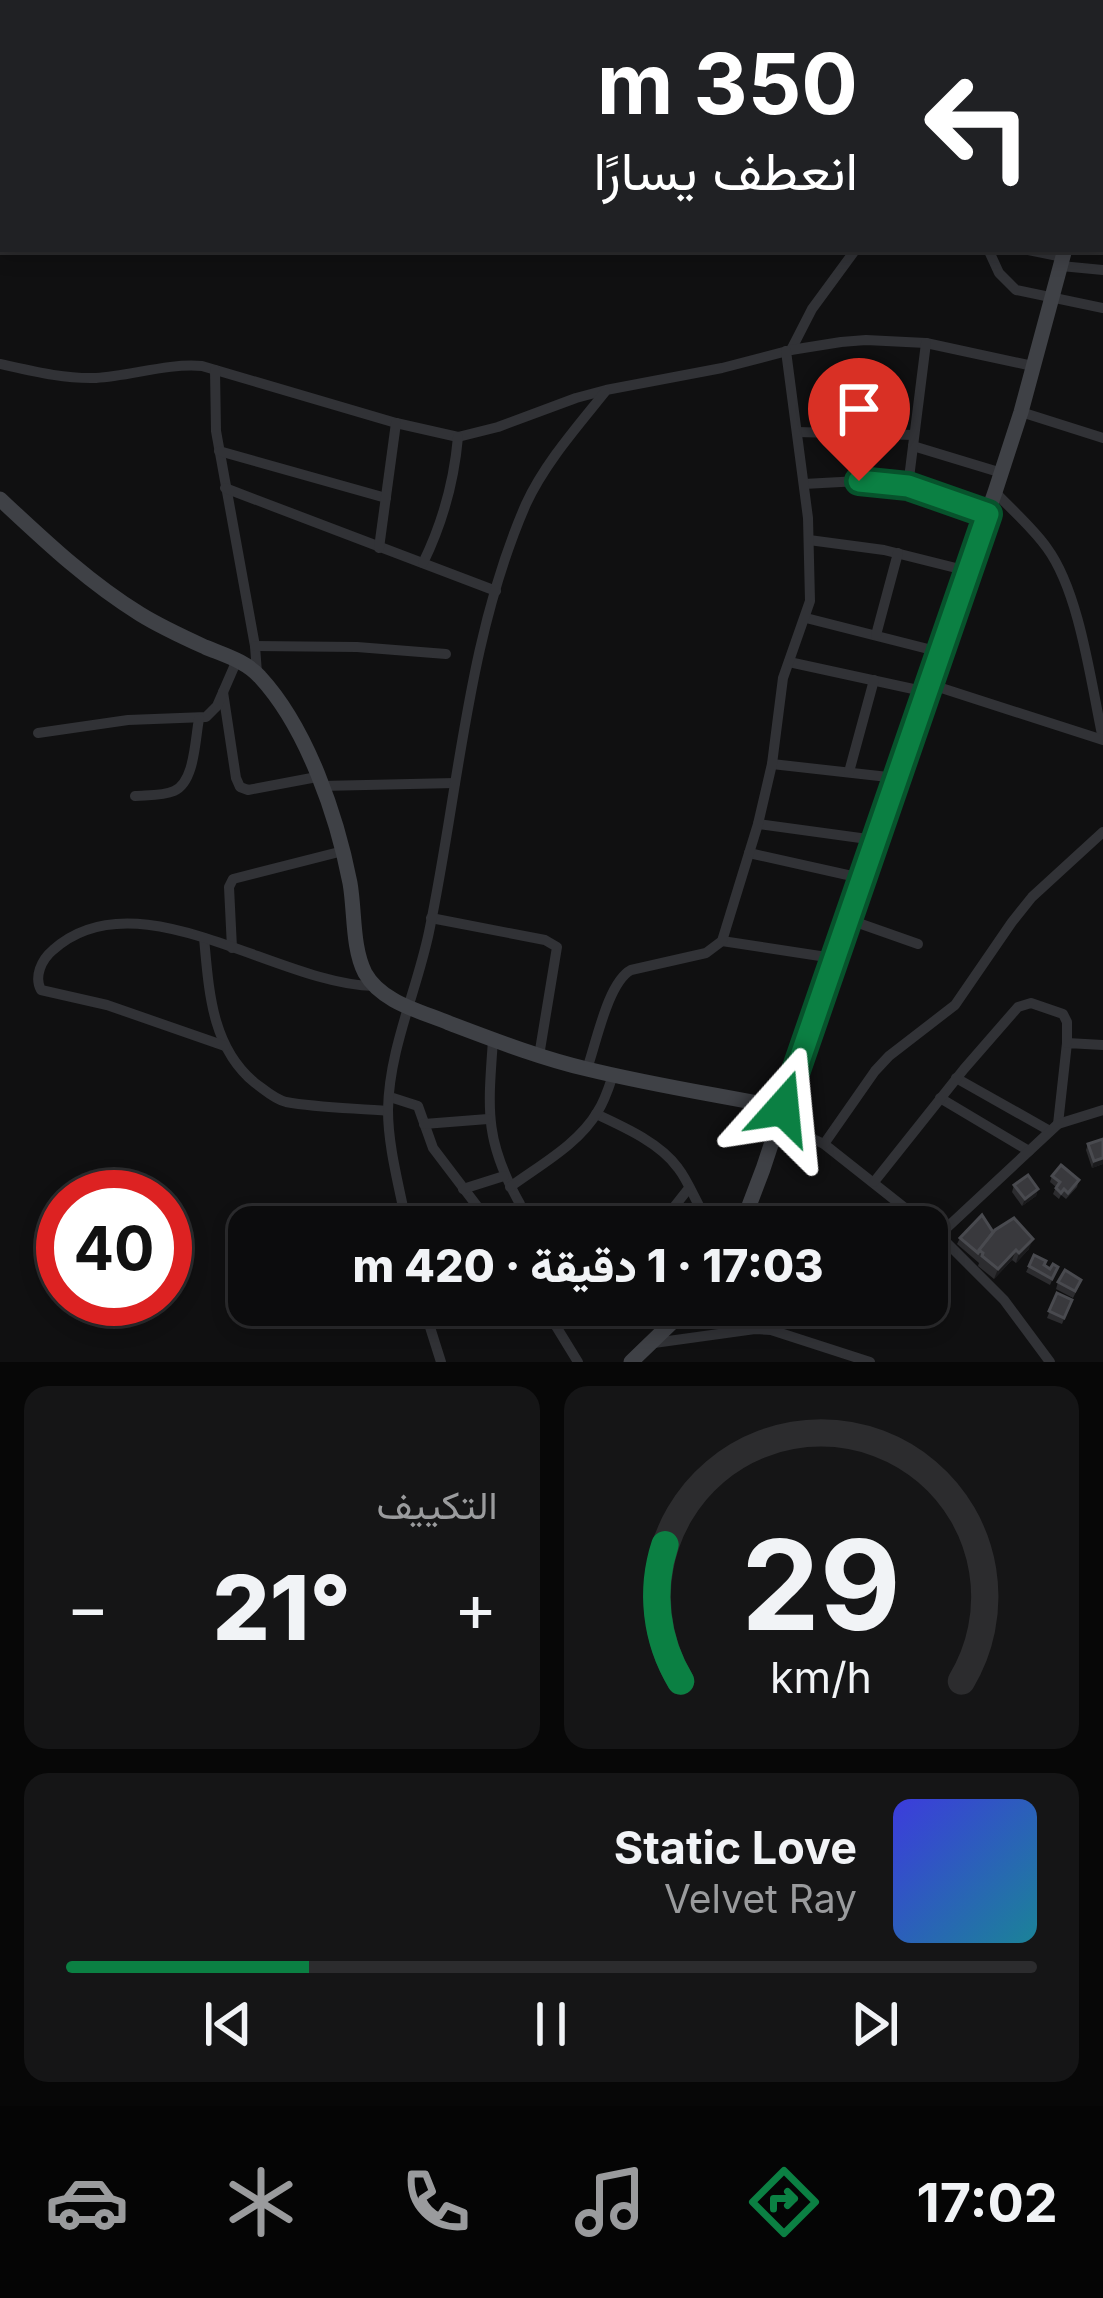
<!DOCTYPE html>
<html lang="ar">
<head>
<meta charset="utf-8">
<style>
	:root { --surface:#0c0c0d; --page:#151516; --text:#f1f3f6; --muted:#9a9b9d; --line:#2c2c2e; --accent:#0b8043 }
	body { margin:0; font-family:Inter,Vazirmatn,sans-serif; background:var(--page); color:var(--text); direction:rtl; height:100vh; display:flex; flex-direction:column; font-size:45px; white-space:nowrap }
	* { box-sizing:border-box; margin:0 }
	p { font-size:39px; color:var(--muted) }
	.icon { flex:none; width:66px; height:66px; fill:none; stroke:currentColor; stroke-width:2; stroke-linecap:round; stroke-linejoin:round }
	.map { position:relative; height:1362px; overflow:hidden; direction:ltr }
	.side { display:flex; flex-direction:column; gap:24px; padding:24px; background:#070707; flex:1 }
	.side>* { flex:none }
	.banner { position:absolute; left:0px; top:0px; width:1104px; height:252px; box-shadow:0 6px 18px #0003,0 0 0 3px var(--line); direction:rtl; background:#202124; color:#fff; overflow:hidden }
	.speed { position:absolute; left:36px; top:1170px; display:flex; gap:24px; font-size:60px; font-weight:700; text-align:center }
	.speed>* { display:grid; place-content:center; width:156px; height:156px; border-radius:50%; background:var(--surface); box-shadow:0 6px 18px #0003,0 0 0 3px var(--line); line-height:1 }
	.speed .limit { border:18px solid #d22; background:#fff; color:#111 }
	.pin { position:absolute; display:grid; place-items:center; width:102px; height:102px; color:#fff; margin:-123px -51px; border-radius:50% 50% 50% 0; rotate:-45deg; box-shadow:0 0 12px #0007 }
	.pin .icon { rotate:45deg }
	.me { position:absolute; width:132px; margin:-66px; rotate:18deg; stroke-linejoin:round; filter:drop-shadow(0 0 9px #0008) }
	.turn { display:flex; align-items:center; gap:42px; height:252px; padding:0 48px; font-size:54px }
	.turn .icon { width:156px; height:156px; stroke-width:2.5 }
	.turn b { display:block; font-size:84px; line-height:102px }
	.big { font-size:90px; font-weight:800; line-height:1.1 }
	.side .tile { flex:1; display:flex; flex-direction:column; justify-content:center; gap:18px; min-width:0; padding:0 42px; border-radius:24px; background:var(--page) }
	.side .dial { align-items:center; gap:0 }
	.dial svg { height:312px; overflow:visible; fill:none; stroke:var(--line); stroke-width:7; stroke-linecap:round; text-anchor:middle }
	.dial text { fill:var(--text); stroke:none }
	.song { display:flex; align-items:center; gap:36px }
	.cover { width:144px; height:144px; border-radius:18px; background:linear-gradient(135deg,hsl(240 70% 55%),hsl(190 70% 35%)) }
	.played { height:12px; border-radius:6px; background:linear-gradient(90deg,var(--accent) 25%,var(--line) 25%) }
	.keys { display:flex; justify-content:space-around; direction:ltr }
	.heat { display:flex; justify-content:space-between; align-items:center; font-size:66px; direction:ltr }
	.side .tiles { flex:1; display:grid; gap:24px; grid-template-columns:1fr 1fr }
	.tile:last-child { grid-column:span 2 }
	.trip { position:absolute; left:228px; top:1206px; width:720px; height:120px; border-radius:24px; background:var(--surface); box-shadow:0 6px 18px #0003,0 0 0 3px var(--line); font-weight:800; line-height:120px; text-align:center; direction:rtl }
	.tabs { display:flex; height:192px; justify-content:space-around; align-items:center; background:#050505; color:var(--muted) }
	.tabs .icon { width:84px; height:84px }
	.tabs .on { color:var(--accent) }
	.tabs b { font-size:54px; color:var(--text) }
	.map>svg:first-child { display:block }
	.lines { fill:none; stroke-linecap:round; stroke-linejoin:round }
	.street { stroke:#313236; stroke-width:10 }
	.secondary { stroke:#3f4146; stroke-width:15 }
	.wall { fill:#2c2c2f }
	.shaded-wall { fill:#1b1b1d }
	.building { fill:#39393d; stroke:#494a4f; stroke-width:3 }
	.route-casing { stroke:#07532c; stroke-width:30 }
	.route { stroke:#0b8043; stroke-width:21 }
</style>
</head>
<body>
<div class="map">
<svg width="1103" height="1362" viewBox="0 0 1103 1362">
	<rect width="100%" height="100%" fill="#101011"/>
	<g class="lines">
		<!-- street -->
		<g class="street">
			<polyline points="828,0 829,3"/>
			<polyline points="973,3 974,0"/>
			<polyline points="1039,3 1040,0"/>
			<polyline points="1101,186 1103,186"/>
			<polyline points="988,249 999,273 1016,290 1103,308"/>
			<polyline points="1023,249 1063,257"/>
			<polyline points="1061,266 1103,270"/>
			<polyline points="791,350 812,309 856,249"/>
			<path d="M0 364C32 371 63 379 96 378 131 376 167 363 202 366L396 423 458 437 498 427 576 398 606 390 722 368 791 350 841 342 866 340 926 343 1033 366"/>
			<polyline points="215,370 216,431 255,646 257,673"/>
			<polyline points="1021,412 1103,438"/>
			<polyline points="797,432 914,435"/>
			<polyline points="913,446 1002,473"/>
			<polyline points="219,451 386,498"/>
			<polyline points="804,484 859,481 908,486 988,514"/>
			<polyline points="908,486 926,343"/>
			<polyline points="225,488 496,591"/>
			<path d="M995 492C1012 510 1033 528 1047 548 1080 593 1091 684 1103 739"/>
			<polyline points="809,540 884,550 968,571"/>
			<polyline points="379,548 396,423"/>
			<path d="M423 563C443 522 454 483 458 437"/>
			<polyline points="806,618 940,652"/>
			<polyline points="876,635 898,553"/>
			<polyline points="255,646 357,647 446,654"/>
			<polyline points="789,662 927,692"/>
			<polyline points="929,684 1103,740"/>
			<polyline points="223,692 236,778 240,787 248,790 317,777"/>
			<polyline points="38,733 128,720 206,717 217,706 237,660"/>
			<polyline points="772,764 897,778"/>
			<polyline points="849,772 874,680"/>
			<polyline points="321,786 455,783"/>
			<path d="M135 796C147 795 163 796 174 791 195 782 195 739 199 719"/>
			<polyline points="758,824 875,840"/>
			<polyline points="749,853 861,878"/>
			<polyline points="431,918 545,940 557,947 539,1056"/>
			<polyline points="847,919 918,944"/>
			<path d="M204 938C209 990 211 1047 255 1083 265 1090 274 1099 286 1102 319 1108 355 1108 388 1111"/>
			<polyline points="722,941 833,958"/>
			<polyline points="232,948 229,887 233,879 343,851"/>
			<path d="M493 1040C488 1110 484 1140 520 1204L521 1212 508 1227"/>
			<path d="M225 1046 107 1005 41 990C34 977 41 960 53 950 137 874 278 985 374 986"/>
			<path d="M587 1069C596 1044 608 982 631 970L706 953 722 941 758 824 772 764 783 678 810 601 808 518 786 351"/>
			<polyline points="956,1078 1050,1131"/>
			<polyline points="390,1097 418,1106 433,1148 493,1227"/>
			<polyline points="940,1098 1029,1151"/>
			<path d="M596 1114C624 1127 660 1143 678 1168 692 1186 697 1209 713 1227"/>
			<polyline points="778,1123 824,1144 939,1235 1004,1300 1050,1362"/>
			<polyline points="424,1124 488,1119"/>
			<polyline points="1058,1124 1067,1043 1103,1045"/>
			<polyline points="824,1144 875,1071 889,1056 955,1005 1012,922 1032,897 1103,832"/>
			<polyline points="874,1182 964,1069 1018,1007 1031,1003 1063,1014 1067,1022 1067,1043"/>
			<path d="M510 1187C540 1165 579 1144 598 1111 605 1100 609 1087 613 1075"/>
			<polyline points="463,1189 504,1176"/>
			<polyline points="521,1212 560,1219 574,1227"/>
			<path d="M407 1227C400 1189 388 1148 388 1110 389 1049 417 990 429 932 459 789 467 639 526 504 545 463 577 427 605 392"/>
			<polyline points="666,1227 674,1207 689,1188"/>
			<polyline points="939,1235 1058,1124 1103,1110"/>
			<polyline points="423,1305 441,1362"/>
			<polyline points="543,1305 578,1362"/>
			<polyline points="654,1343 755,1329 771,1330 870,1362"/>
		</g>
		<!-- secondary -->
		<g class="secondary">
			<polyline points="1101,124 1103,117"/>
			<path d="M0 499C44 540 88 582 140 614 161 627 183 637 205 647 224 655 246 661 260 677 307 728 337 816 350 883 355 912 352 947 365 973 381 1002 420 1011 449 1023 494 1040 540 1058 587 1069 652 1085 718 1095 783 1108"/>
			<polyline points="741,1227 763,1169 833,958 995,492 1021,412 1065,249"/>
			<polyline points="631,1362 690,1305"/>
		</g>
	</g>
	<!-- wall -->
	<g class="wall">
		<polygon points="1103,1139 1103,1164 1092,1168 1086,1150 1088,1144"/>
		<polygon points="1052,1176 1079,1180 1077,1187 1066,1199 1061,1195 1059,1199 1053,1194 1056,1187 1050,1182"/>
		<polygon points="1014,1185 1038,1189 1036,1196 1022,1206 1012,1192"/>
		<polygon points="993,1232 1029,1249 1016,1263 1012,1260 994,1279 978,1266 979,1263 957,1244 960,1238"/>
		<polygon points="1044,1265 1050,1269 1058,1267 1050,1285 1026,1272 1029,1266"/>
		<polygon points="1058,1282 1079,1286 1073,1298 1056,1289"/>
		<polygon points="1057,1293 1072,1300 1062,1324 1047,1318"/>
	</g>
	<!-- shaded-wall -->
	<g class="shaded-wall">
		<polygon points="1103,1158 1103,1164 1092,1168 1094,1161"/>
		<polygon points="1038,1189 1036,1196 1022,1206 1025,1199"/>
		<polygon points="1033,1239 1029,1249 1016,1263 1019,1253"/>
		<polygon points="1016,1250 1012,1260 994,1279 998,1269"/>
	</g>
	<!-- building -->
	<g class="building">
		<polygon points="1103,1139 1103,1158 1094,1161 1088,1144"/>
		<polygon points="1061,1165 1079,1180 1068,1193 1064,1189 1061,1193 1056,1188 1060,1182 1052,1176"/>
		<polygon points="1028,1175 1038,1189 1025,1199 1014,1185"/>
		<polygon points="982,1215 993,1232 978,1253 960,1238"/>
		<polygon points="1014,1218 1033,1239 1019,1253 1016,1250 998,1269 982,1256 983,1253 979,1250 995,1230"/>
		<polygon points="1034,1255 1046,1261 1044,1265 1050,1269 1053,1264 1058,1267 1052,1279 1029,1266"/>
		<polygon points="1065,1270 1081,1280 1075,1291 1058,1282"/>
		<polygon points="1057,1293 1072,1300 1064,1318 1049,1311"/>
	</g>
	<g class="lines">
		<defs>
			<polyline id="route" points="783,1108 988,514 908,486 859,481"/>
		</defs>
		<!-- route casing -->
		<use href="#route" class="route-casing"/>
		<!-- route -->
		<use href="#route" class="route"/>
	</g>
</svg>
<div class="speed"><div class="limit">40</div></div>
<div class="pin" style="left:859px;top:481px;background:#d93025"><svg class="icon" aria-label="arrive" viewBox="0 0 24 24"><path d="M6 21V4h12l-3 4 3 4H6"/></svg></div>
<svg class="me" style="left:783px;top:1108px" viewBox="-20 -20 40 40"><path d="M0-17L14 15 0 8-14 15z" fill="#0b8043" stroke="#fff" stroke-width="4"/></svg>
<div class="trip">17:03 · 1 دقيقة · 420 m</div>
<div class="banner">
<div class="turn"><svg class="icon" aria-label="left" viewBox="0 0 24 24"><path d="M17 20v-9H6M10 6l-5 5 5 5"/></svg><div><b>350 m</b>انعطف يسارًا</div></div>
</div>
</div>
<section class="side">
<div class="tiles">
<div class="tile dial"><svg viewBox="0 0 100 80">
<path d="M14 69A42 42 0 1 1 86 69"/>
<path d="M14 69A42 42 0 0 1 10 34" stroke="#0b8043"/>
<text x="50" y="56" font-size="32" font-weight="700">29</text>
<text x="50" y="72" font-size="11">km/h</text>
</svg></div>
<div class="tile"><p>التكييف</p>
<div class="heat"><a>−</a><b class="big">21°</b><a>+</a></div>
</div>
<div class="tile">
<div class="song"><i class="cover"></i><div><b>Static Love</b><p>Velvet Ray</p></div></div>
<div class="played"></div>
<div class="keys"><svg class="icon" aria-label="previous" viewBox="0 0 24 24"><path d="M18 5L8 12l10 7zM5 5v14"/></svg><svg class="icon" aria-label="pause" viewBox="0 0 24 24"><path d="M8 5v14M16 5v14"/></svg><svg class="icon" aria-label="next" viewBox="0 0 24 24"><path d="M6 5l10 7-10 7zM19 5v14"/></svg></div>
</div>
</div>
</section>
<nav class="tabs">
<b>17:02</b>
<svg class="icon on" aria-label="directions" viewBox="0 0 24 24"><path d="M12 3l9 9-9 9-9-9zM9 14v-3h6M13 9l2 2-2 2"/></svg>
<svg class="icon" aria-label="music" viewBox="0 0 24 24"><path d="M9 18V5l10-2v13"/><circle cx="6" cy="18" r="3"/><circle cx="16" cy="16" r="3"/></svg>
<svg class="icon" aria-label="phone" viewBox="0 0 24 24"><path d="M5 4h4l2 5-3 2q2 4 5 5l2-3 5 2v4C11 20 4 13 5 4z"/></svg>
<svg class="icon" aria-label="climate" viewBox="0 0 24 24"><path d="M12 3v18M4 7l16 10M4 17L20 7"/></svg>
<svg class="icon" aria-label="car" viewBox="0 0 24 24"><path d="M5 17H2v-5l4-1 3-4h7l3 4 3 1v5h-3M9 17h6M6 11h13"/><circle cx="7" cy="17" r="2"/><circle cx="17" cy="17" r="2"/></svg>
</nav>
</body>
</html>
